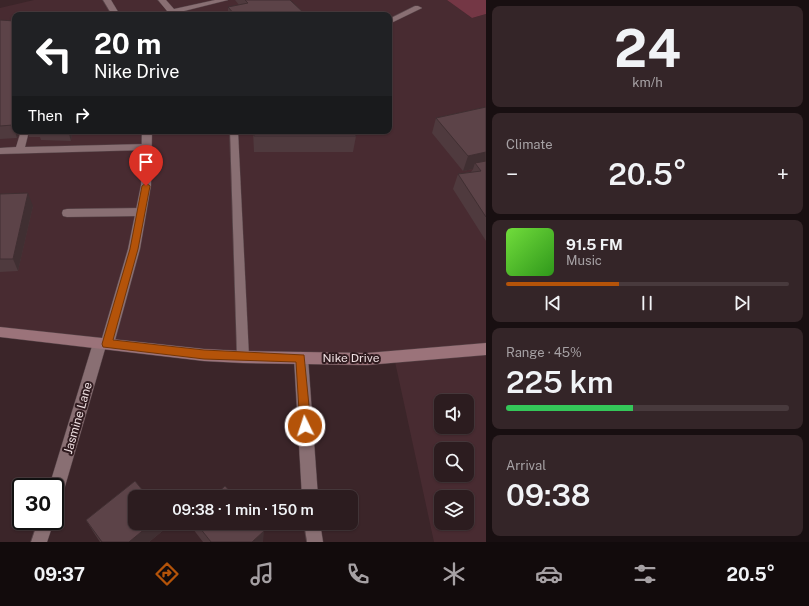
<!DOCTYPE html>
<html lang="en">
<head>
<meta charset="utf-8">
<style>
	:root { --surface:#2c1c1f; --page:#342528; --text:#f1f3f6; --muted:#a6a1a4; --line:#483a3d; --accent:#b45309 }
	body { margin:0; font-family:"Public Sans",sans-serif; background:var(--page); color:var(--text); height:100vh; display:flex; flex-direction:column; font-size:15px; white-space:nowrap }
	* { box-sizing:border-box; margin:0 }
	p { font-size:13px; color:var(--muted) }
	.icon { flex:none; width:22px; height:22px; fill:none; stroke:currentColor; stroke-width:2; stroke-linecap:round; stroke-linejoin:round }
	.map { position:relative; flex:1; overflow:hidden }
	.side { display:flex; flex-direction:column; gap:6px; padding:6px; background:#180f11; width:323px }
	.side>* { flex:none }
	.hud { position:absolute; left:12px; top:12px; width:380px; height:122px; border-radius:8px; box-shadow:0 1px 3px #0004,0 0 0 1px var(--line); background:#202124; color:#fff; overflow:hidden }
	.fabs { position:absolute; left:434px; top:394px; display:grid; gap:8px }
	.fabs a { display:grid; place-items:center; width:40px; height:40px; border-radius:8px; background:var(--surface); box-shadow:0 1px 3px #0004,0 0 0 1px var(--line); font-size:20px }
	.speed { position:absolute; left:12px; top:478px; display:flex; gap:8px; font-size:20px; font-weight:700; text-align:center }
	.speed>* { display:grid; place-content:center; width:52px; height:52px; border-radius:50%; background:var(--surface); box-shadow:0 1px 3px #0004,0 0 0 1px var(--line); line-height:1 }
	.speed .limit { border:2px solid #111; border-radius:6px; background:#fff; color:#111 }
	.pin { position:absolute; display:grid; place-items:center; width:34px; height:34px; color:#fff; margin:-41px -17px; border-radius:50% 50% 50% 0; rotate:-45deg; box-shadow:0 0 4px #0007 }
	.pin .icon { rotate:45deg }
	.me { position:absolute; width:44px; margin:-22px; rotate:356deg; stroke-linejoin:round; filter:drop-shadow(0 0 3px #0008) }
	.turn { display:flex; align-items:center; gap:14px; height:84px; padding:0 16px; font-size:18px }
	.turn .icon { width:52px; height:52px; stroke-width:2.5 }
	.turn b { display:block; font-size:28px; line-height:34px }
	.then { display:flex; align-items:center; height:38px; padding:0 16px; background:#0003; gap:8px; font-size:15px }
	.big { font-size:30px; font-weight:600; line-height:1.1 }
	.side .widget { flex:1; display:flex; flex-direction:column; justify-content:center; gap:6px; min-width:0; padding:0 14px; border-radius:8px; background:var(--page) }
	.side .dial { align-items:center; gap:0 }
	.dial b { font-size:52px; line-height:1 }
	.song { display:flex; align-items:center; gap:12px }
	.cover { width:48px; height:48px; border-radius:6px; background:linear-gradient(135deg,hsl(100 70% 55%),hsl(110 70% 35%)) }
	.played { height:4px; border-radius:2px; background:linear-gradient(90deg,var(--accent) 40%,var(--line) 40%) }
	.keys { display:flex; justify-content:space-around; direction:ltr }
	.heat { display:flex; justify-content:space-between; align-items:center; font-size:22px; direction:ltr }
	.charge { height:6px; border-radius:3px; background:linear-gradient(90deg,#34c759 45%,var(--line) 0) }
	.trip { position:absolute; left:128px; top:490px; width:230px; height:40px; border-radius:8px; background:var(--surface); box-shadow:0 1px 3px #0004,0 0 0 1px var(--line); font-weight:600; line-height:40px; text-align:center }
	.dock { display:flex; height:64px; justify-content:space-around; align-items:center; background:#120b0c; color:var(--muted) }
	.dock .icon { width:28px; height:28px }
	.dock .active { color:var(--accent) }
	.dock b { font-size:18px; color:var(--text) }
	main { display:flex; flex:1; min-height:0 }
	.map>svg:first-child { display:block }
	.built { fill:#482b31; fill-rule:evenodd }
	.green { fill:#743745 }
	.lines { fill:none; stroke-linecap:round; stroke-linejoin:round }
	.lane-casing { stroke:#564448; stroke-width:1 }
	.street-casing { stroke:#564448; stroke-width:1 }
	.secondary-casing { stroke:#564448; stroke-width:1 }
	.lane { fill:#896f73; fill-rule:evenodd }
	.street { fill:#896f73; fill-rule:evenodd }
	.secondary { fill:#9b737a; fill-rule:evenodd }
	.wall { fill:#4f3a3e }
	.shaded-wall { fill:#402f32 }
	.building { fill:#5c4348; stroke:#402f32 }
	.route { fill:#b45309; stroke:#753606 }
	.labels { text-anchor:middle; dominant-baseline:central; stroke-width:4; stroke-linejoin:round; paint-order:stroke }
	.street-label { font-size:12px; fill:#eedfe1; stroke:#301b1f }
</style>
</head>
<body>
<main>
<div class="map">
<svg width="486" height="542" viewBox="0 0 486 542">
	<rect width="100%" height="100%" fill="#3b2529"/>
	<!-- built -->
	<path class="built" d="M34 0H447L472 18 486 14V542H434L394 357H243L0 332V8ZM15 15H389V131H15ZM441 401H467V427H441ZM441 449H467V475H441ZM441 497H467V523H441Z"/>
	<!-- green -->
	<polygon class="green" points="447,0 486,0 486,14 472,18"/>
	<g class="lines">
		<defs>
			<g id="lane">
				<polygon points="158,0 166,0 174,9 215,0 228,0 168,15 155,15 167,11"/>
				<polygon points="415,6 418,6 422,8 389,24 389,19"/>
				<polygon points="21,131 29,131 25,147 146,144 151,147 146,150 0,154 0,148 16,147"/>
				<polygon points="230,131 238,131 249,357 247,361 243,362 239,361 237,357"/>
				<polygon points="141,208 145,209 146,212 145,215 141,216 67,217 63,216 62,213 63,210 67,209"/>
			</g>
			<g id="street">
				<polygon points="103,0 111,0 120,15 112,15"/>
				<polygon points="142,131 152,131 151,185 140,249 114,344 112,348 105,349 63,493 60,498 55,501 55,487 49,487 93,343 95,339 102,338 128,249 141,185"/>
				<polygon points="301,352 306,354 308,358 318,497 302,497 294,358 296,354"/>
				<polygon points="38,521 54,521 47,542 31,542"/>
				<polygon points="304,523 320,523 323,542 307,542"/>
			</g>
			<polygon id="secondary" points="0,327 204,349 243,351 367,353 486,343 486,355 367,365 243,363 204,361 0,337"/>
		</defs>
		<!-- lane casing -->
		<use href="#lane" class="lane-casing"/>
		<!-- street casing -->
		<use href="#street" class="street-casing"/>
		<!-- secondary casing -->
		<use href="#secondary" class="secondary-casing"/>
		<!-- lane -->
		<use href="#lane" class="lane"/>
		<!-- street -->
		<use href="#street" class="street"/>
		<!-- secondary -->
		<use href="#secondary" class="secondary"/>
	</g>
	<!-- wall -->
	<g class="wall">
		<polygon points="235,0 290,0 306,15 228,15 228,7 239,5"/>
		<polygon points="0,20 15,131 20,131 17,138 0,139"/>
		<polygon points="486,107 486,241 453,189 458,174 471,172 473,169 463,171 432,133 436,118"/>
		<polygon points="27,131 72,131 71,141 41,140 40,137 29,137"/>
		<polygon points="253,131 355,131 356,136 353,152 254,152"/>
		<polygon points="0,194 33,206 18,271 0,272"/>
		<polygon points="86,520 166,528 149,542 100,542 94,533"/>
		<polygon points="192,523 257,523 263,542 203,542 193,529"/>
	</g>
	<!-- shaded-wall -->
	<g class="shaded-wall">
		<polygon points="15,121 15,131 20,131 17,138 13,125"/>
		<polygon points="68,131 72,131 71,141"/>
		<polygon points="486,152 486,166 475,163 473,169 463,171 468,156"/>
		<polygon points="28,193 33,206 18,271 13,259"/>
		<polygon points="152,523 164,523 166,528 149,542 129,542"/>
		<polygon points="264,531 263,542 252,542"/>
	</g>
	<!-- building -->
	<g class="building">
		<polygon points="245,0 290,0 306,15 235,15 228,7 248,3"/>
		<polygon points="23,14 38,15 22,15"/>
		<polygon points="0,20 15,21 15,121 13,125 0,126"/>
		<polygon points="486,107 486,152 468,156 436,118"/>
		<polygon points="254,131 355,131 356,136 254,136"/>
		<polygon points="486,161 486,217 458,174 481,171 475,163"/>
		<polygon points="28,193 13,259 0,259 0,194"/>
		<polygon points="135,481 148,497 135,497 135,523 152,523 129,542 102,542 86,520"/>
		<polygon points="225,486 235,497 213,497"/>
		<polygon points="196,523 257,523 264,531 252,542 211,542"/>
	</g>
	<!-- route -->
	<polygon class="route" points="146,183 150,186 138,249 113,340 204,350 304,355 311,426 309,430 305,432 302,430 300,426 296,362 204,359 103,347 102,344 130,249 142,186"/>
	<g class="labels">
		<!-- street labels -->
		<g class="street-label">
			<text x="351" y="358">Nike Drive</text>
			<text transform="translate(78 418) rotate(-74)">Jasmine Lane</text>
		</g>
	</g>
</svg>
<div class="fabs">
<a><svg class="icon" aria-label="sound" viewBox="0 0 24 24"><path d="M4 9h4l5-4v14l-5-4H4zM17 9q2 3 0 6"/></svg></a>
<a><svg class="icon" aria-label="search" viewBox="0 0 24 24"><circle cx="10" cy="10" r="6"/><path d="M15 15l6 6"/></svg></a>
<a><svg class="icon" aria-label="layers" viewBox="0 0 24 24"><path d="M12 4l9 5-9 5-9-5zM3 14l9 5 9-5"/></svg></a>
</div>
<div class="speed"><div class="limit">30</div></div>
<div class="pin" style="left:146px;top:186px;background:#d93025"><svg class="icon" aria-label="arrive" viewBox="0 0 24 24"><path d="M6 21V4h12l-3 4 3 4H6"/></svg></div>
<svg class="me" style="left:305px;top:426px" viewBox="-20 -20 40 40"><circle r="17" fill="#b45309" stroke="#fff" stroke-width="3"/><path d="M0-11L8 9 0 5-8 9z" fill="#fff"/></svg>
<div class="trip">09:38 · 1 min · 150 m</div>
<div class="hud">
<div class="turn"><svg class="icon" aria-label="left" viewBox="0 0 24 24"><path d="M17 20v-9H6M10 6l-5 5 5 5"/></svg><div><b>20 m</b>Nike Drive</div></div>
<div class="then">Then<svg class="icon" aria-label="right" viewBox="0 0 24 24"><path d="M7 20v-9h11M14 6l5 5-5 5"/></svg></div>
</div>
</div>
<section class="side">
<div class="widget dial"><b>24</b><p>km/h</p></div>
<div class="widget"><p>Climate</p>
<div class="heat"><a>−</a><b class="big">20.5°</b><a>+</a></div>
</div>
<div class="widget">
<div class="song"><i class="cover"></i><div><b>91.5 FM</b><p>Music</p></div></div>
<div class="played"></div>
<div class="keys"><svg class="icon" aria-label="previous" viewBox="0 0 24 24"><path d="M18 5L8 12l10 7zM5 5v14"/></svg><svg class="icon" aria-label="pause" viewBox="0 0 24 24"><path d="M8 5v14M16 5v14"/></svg><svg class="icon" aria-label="next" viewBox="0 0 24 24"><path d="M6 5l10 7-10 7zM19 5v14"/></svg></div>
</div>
<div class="widget"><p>Range · 45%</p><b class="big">225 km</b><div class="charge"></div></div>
<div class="widget"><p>Arrival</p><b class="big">09:38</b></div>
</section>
</main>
<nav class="dock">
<b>09:37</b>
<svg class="icon active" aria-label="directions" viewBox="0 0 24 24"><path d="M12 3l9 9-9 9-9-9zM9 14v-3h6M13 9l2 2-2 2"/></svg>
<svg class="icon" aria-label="music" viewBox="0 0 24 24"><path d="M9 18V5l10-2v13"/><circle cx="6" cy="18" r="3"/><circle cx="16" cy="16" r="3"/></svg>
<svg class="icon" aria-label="phone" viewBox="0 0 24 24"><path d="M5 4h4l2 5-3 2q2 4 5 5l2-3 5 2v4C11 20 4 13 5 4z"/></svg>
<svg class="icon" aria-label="climate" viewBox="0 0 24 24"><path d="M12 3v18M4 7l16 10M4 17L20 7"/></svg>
<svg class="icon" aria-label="car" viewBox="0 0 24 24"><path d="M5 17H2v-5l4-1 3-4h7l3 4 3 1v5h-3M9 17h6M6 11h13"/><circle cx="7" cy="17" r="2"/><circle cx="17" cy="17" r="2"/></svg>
<svg class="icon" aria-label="filters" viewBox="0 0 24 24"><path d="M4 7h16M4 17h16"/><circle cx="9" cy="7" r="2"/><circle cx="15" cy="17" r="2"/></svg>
<b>20.5°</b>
</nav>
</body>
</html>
